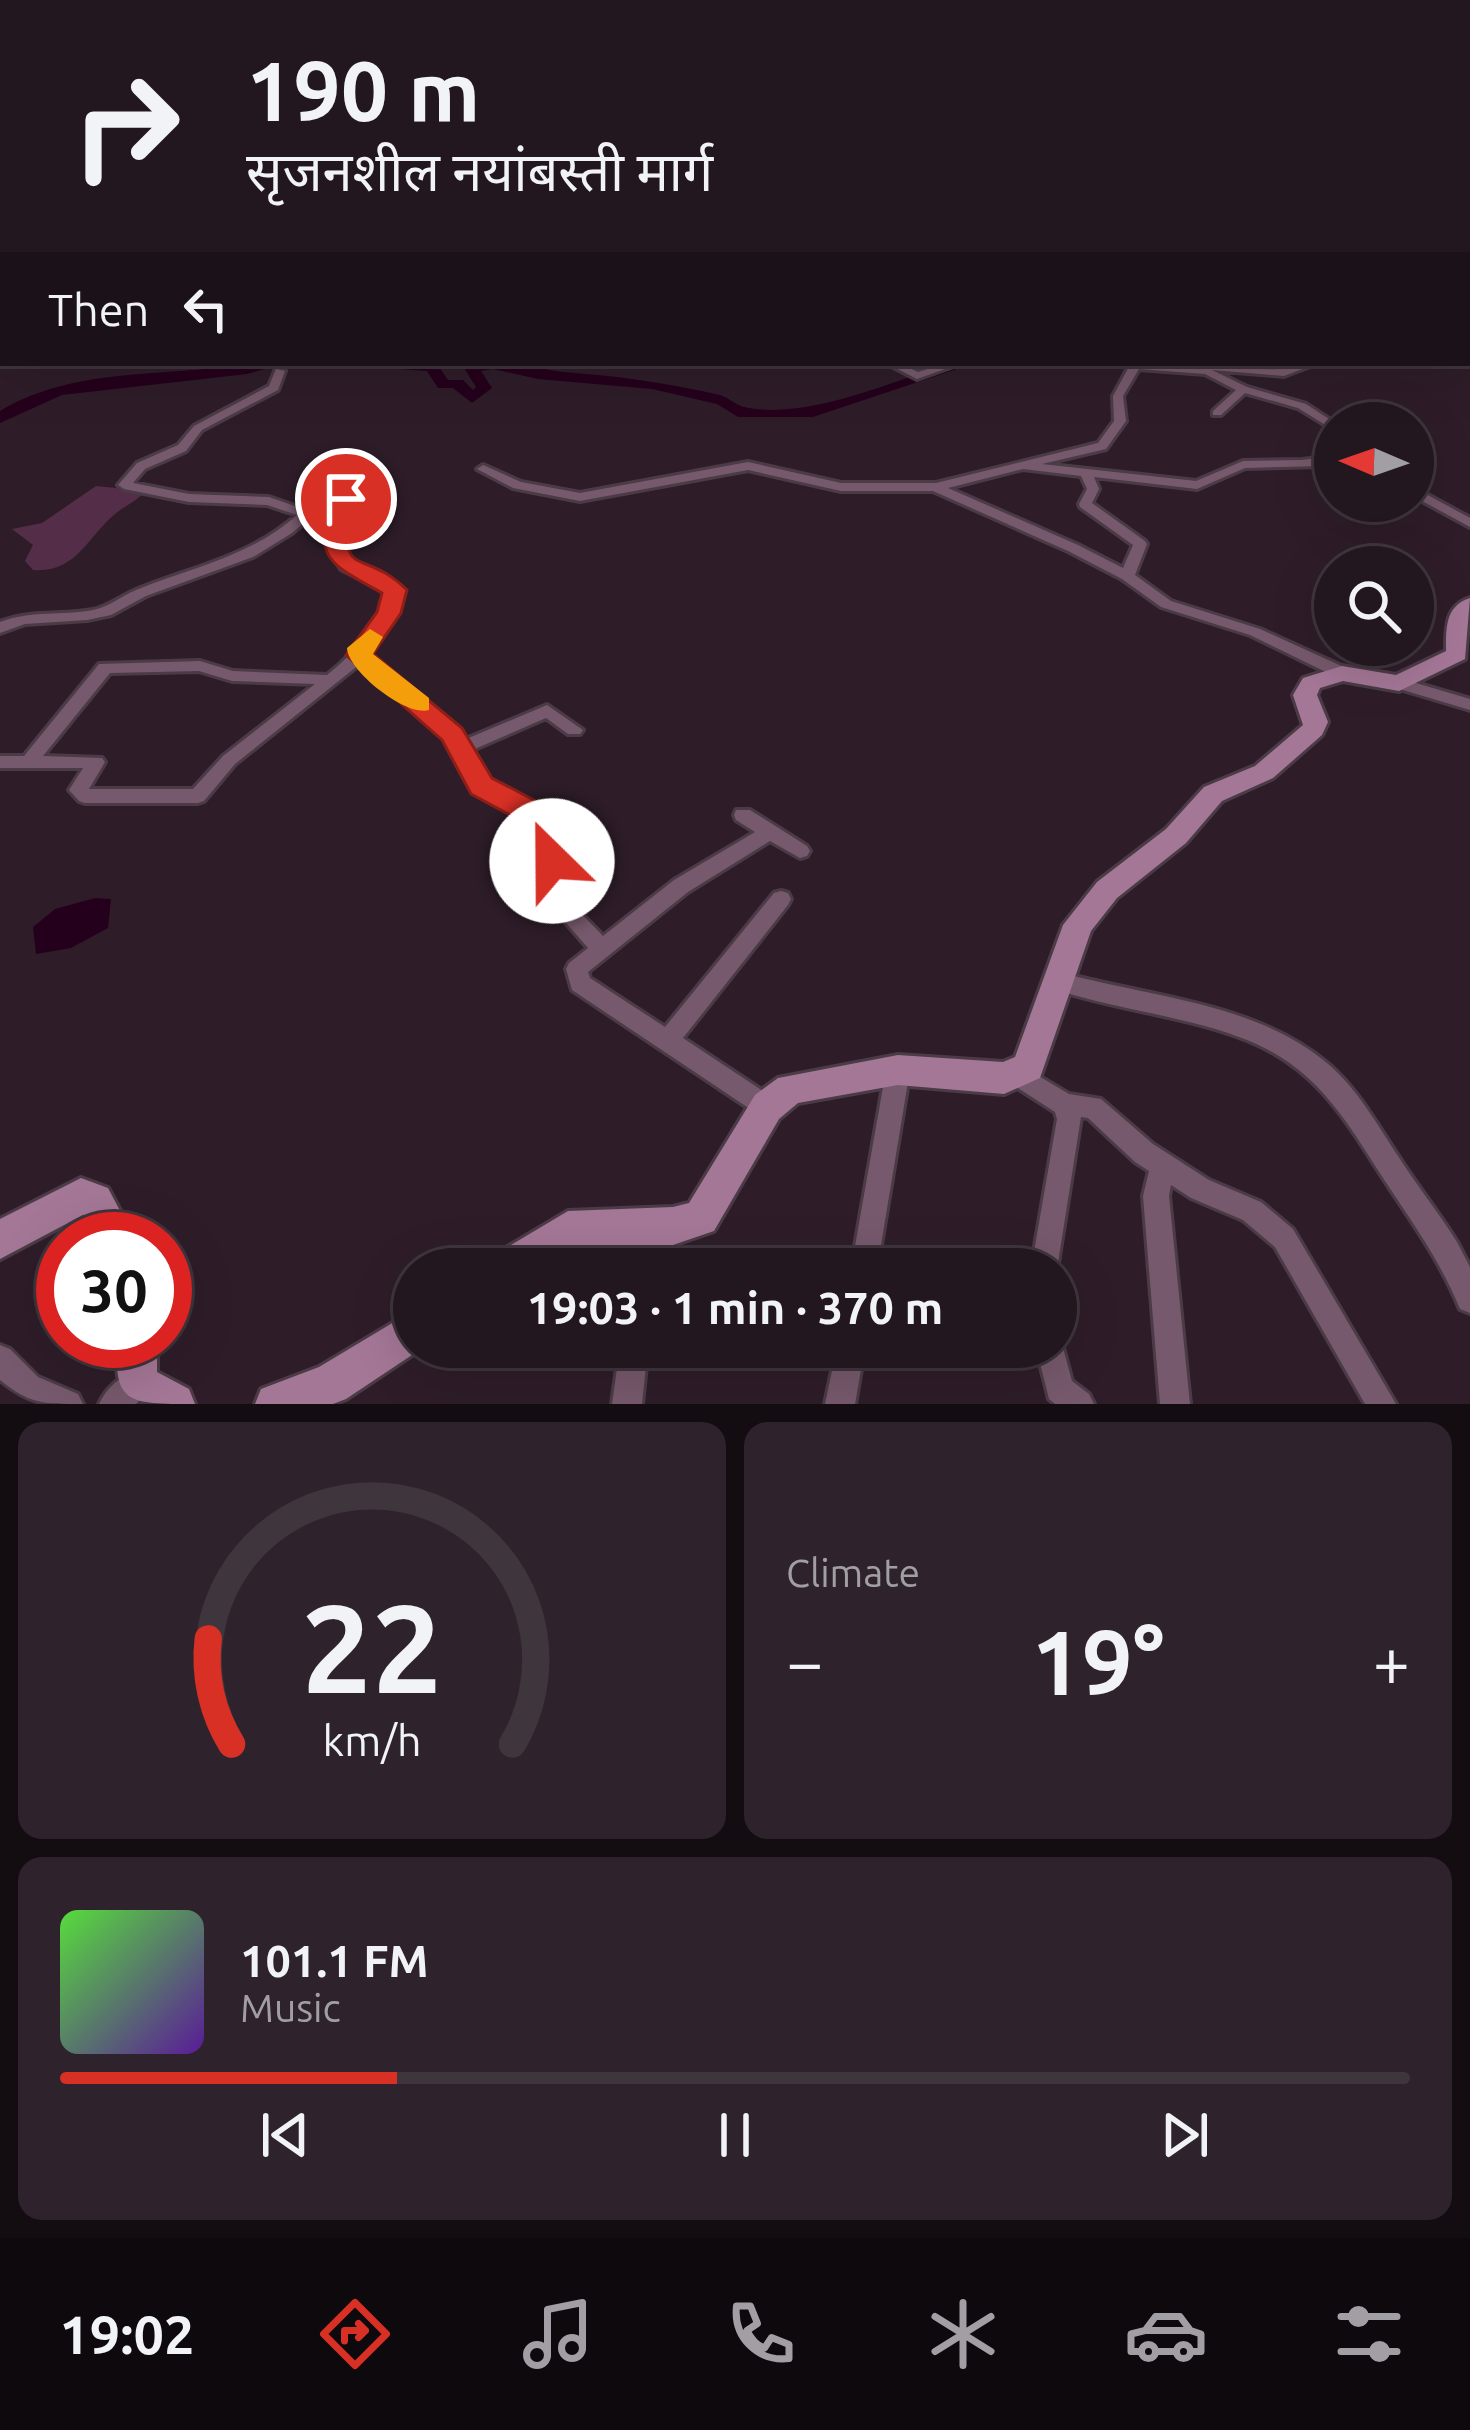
<!DOCTYPE html>
<html lang="en">
<head>
<meta charset="utf-8">
<style>
	:root { --surface:#22161f; --page:#2e232c; --text:#f1f3f6; --muted:#a29fa4; --line:#3f353d; --accent:#d93025 }
	body { margin:0; font-family:Ubuntu,"Noto Sans Devanagari",sans-serif; background:var(--page); color:var(--text); height:100vh; display:flex; flex-direction:column; font-size:45px; white-space:nowrap }
	* { box-sizing:border-box; margin:0 }
	p { font-size:39px; color:var(--muted) }
	.icon { flex:none; width:66px; height:66px; fill:none; stroke:currentColor; stroke-width:2; stroke-linecap:round; stroke-linejoin:round }
	.map { position:relative; height:1404px; overflow:hidden }
	.sheet { display:flex; flex-direction:column; gap:18px; padding:18px; background:#130c11; flex:1 }
	.sheet>* { flex:none }
	.hud { position:absolute; left:0px; top:0px; width:1470px; height:366px; box-shadow:0 12px 48px #0002,0 0 0 3px var(--line); background:#22161f; color:var(--text); overflow:hidden }
	.needle { width:78px; rotate:272deg }
	.controls { position:absolute; left:1314px; top:402px; display:grid; gap:24px }
	.controls a { display:grid; place-items:center; width:120px; height:120px; border-radius:50%; background:var(--surface); box-shadow:0 12px 48px #0002,0 0 0 3px var(--line); font-size:60px }
	.speed { position:absolute; left:36px; top:1212px; display:flex; gap:24px; font-size:60px; font-weight:700; text-align:center }
	.speed>* { display:grid; place-content:center; width:156px; height:156px; border-radius:50%; background:var(--surface); box-shadow:0 12px 48px #0002,0 0 0 3px var(--line); line-height:1 }
	.speed .limit { border:18px solid #d22; background:#fff; color:#111 }
	.pin { position:absolute; display:grid; place-items:center; width:102px; height:102px; color:#fff; margin:-51px; border:6px solid #fff; border-radius:50%; box-shadow:0 3px 12px #0007 }
	.me { position:absolute; width:132px; margin:-66px; rotate:337deg; stroke-linejoin:round; filter:drop-shadow(0 0 9px #0008) }
	.turn { display:flex; align-items:center; gap:42px; height:252px; padding:0 48px; font-size:54px }
	.turn .icon { width:156px; height:156px; stroke-width:2.5 }
	.turn b { display:block; font-size:84px; line-height:102px }
	.then { display:flex; align-items:center; height:114px; padding:0 48px; background:#0003; gap:24px; font-size:45px }
	.big { font-size:90px; font-weight:600; line-height:1.1 }
	.sheet .card { flex:1; display:flex; flex-direction:column; justify-content:center; gap:18px; min-width:0; padding:0 42px; border-radius:24px; background:var(--page) }
	.sheet .dial { align-items:center; gap:0 }
	.dial svg { height:312px; overflow:visible; fill:none; stroke:var(--line); stroke-width:7; stroke-linecap:round; text-anchor:middle }
	.dial text { fill:var(--text); stroke:none }
	.song { display:flex; align-items:center; gap:36px }
	.cover { width:144px; height:144px; border-radius:18px; background:linear-gradient(135deg,hsl(110 70% 55%),hsl(270 70% 35%)) }
	.played { height:12px; border-radius:6px; background:linear-gradient(90deg,var(--accent) 25%,var(--line) 25%) }
	.keys { display:flex; justify-content:space-around; direction:ltr }
	.heat { display:flex; justify-content:space-between; align-items:center; font-size:66px; direction:ltr }
	.sheet .tiles { flex:1; display:grid; gap:18px; grid-template-columns:1fr 1fr }
	.card:last-child { grid-column:span 2 }
	.trip { position:absolute; left:393px; top:1248px; width:684px; height:120px; border-radius:60px; background:var(--surface); box-shadow:0 12px 48px #0002,0 0 0 3px var(--line); font-weight:600; line-height:120px; text-align:center }
	.dock { display:flex; height:192px; justify-content:space-around; align-items:center; background:#0e090c; color:var(--muted) }
	.dock .icon { width:84px; height:84px }
	.dock .current { color:var(--accent) }
	.dock b { font-size:54px; color:var(--text) }
	.map>svg:first-child { display:block }
	.green { fill:#542d48 }
	.water { fill:#25001c }
	.lines { fill:none; stroke-linecap:round; stroke-linejoin:round }
	.river { fill:#25001c; fill-rule:evenodd }
	.street-casing { stroke:#4b3b46; stroke-width:6 }
	.secondary-casing { stroke:#4b3b46; stroke-width:6 }
	.street { fill:#76596c; fill-rule:evenodd }
	.secondary { fill:#a47796; fill-rule:evenodd }
	.route { fill:#d93025; stroke:#8d1f18; stroke-width:3 }
	.slow { fill:#f59e0b }
</style>
</head>
<body>
<div class="map">
<svg width="1470" height="1404" viewBox="0 0 1470 1404">
	<rect width="100%" height="100%" fill="#2e1d29"/>
	<!-- green -->
	<path class="green" d="M96 486 146 491C137 501 126 505 115 514 87 537 77 573 33 570L25 561 33 545 12 529 42 523Z"/>
	<!-- water -->
	<polygon class="water" points="95,898 111,899 108,928 71,948 36,954 33,927 55,909"/>
	<g class="lines">
		<!-- river -->
		<g class="river">
			<path d="M254 363H286L247 374 62 395 0 423V411C77 365 170 378 254 363Z"/>
			<path d="M379 363 437 364 448 380H463L473 390 476 387 464 368C490 352 535 369 564 372 617 376 668 383 720 395 729 398 736 405 744 407 804 421 894 381 951 363H975L813 417H738L717 404 652 389 538 379 493 369 481 371 492 388 472 403 453 388H438L427 371 387 368Z"/>
		</g>
		<defs>
			<g id="street">
				<polygon points="3,187 3,192 0,193 0,188"/>
				<rect x="1467" y="204" width="3" height="4"/>
				<rect x="0" y="208" width="3" height="4"/>
				<rect x="0" y="222" width="3" height="5"/>
				<rect x="1467" y="345" width="3" height="6"/>
				<polygon points="886,363 899,363 918,372 947,363 962,363 917,379"/>
				<path d="M1131 363 1192 367V363C1221 363 1251 371 1280 369 1293 369 1304 363 1318 363L1284 376 1212 370 1247 387 1306 404 1335 423V431L1298 408 1245 393 1221 415H1213V411L1236 390 1205 374 1139 369 1123 396 1126 421 1106 449 1042 464 1196 481 1243 461 1302 460 1335 456V464L1324 466 1245 468 1197 489 1094 477 1099 489 1092 503 1145 541 1147 544 1135 575 1171 601 1260 629 1348 669 1350 673 1348 677H1336L1250 635 1161 607 1122 579 1068 551 933 491H841L748 470 580 501 513 488 477 469 483 465 521 482 580 493 748 462 841 483H936L1098 443 1114 421 1113 396ZM1023 469 1081 476 1087 489 1079 504 1080 507 1133 545 1123 568 1078 545 948 488Z"/>
				<path d="M276 369 285 371 278 390 202 430 186 451 145 469 133 483 189 494 269 497 306 510 342 497H352L353 500 340 544 351 563 402 590 396 613 368 654 458 730 464 740 547 705 583 730 580 734H568L546 718 470 751 487 781 545 811 573 905 603 936 674 880 755 832 736 820 734 815 736 810H750L807 846 810 851 807 856 800 858 770 841 688 892 588 972 590 978 665 1027 774 893 781 891 788 893 791 899 788 905 683 1038 775 1099 779 1107 775 1115 767 1118 759 1115 572 990 566 969 569 963 588 948 554 909 530 820 475 791 445 738 360 664 235 764 204 801 198 803H85L79 801 69 790 83 768H0V756H24L99 664 200 661 233 671 327 675C355 653 378 626 387 592L341 569 326 544 338 507 311 517 292 533 253 557 146 596 111 615 87 620 25 624 0 633V622C31 610 62 616 93 610 109 607 121 596 136 590 192 567 250 557 297 515L267 505 189 502 124 489 118 485 137 463 178 445 194 426 269 386ZM199 671 232 681 315 684 223 756 193 789H89L105 762 102 758 43 756 110 673Z"/>
				<polygon points="1413,487 1470,518 1470,527 1413,496"/>
				<polygon points="1399,678 1470,699 1470,710 1393,687 1391,683"/>
				<path d="M1059 972C1148 997 1254 1002 1327 1063 1358 1089 1378 1126 1400 1159 1418 1187 1439 1213 1457 1242L1470 1267V1313L1460 1309C1442 1265 1417 1229 1391 1190 1349 1127 1322 1070 1247 1040 1184 1015 1115 1010 1051 988L1048 981 1051 974Z"/>
				<polygon points="898,1059 906,1062 910,1070 877,1269 851,1269 886,1070 890,1062"/>
				<polygon points="1015,1062 1069,1094 1101,1099 1153,1144 1209,1180 1261,1202 1293,1229 1396,1404 1365,1404 1275,1247 1243,1220 1191,1198 1171,1185 1169,1196 1190,1404 1160,1404 1143,1196 1149,1171 1135,1162 1088,1118 1081,1117 1057,1269 1056,1272 1056,1269 1031,1269 1057,1119 1055,1112 1007,1081 1003,1073 1007,1065"/>
				<polygon points="647,1215 656,1219 660,1228 658,1269 632,1269 634,1228 638,1219"/>
				<polygon points="1056,1335 1060,1337 1072,1381 1089,1394 1094,1404 1055,1404 1049,1399 1036,1347 1056,1347"/>
				<path d="M0 1345 10 1349 38 1377 78 1394 83 1404C42 1404 30 1404 0 1380Z"/>
				<polygon points="620,1347 648,1347 642,1404 612,1404"/>
				<polygon points="837,1347 865,1347 855,1404 825,1404"/>
				<path d="M136 1370 146 1374 150 1384 146 1394 136 1404H99C106 1388 121 1376 136 1370Z"/>
			</g>
			<g id="secondary">
				<rect x="0" y="253" width="3" height="8"/>
				<path d="M1470 598 1465 659 1399 691 1343 681 1320 688 1317 695 1328 722 1322 735 1273 778 1222 801 1186 843 1117 898 1091 931 1040 1078 1004 1094 898 1085 798 1103 779 1119 714 1231 673 1245 573 1249 543 1269H489L494 1255 568 1211 673 1207 689 1203 755 1095 778 1078 898 1055 1003 1062 1015 1057 1063 925 1097 882 1166 829 1204 787 1255 766 1303 725 1293 695 1303 678 1342 666 1396 675 1446 651C1446 628 1445 606 1470 598Z"/>
				<polygon points="81,1178 108,1188 135,1239 95,1239 83,1215 0,1259 0,1219"/>
				<polygon points="414,1310 414,1347 424,1347 346,1399 333,1404 255,1404 261,1389 319,1367"/>
				<path d="M117 1341H157V1372L189 1389 195 1404C127 1404 114 1404 117 1341Z"/>
			</g>
		</defs>
		<!-- street casing -->
		<use href="#street" class="street-casing"/>
		<!-- secondary casing -->
		<use href="#secondary" class="secondary-casing"/>
		<!-- street -->
		<use href="#street" class="street"/>
		<!-- secondary -->
		<use href="#secondary" class="secondary"/>
	</g>
	<!-- sky -->
	<linearGradient id="sky" x2="0" y2="1"><stop stop-color="#191017"/><stop offset="0.47" stop-color="#464054"/><stop offset="1" stop-color="#464054" stop-opacity="0"/></linearGradient>
	<rect width="1470" height="369" fill="url(#sky)"/>
	<!-- route -->
	<path class="route" d="M338 495 357 499C333 584 362 545 407 590L401 613 373 654 462 728 492 778 549 808 568 861 563 870H540L525 823 471 794 442 740 346 655 377 612 382 593C330 564 308 557 338 495Z"/>
	<!-- slow -->
	<path class="slow" d="M370 629 383 637 373 654 429 698V710C406 717 348 671 347 648Z"/>
</svg>
<div class="controls">
<a><svg class="needle" viewBox="-14 -14 28 28"><path d="M0-13l5 13h-10z" fill="#e53935"/><path d="M0 13l5-13h-10z" fill="#a29fa4"/></svg></a>
<a><svg class="icon" aria-label="search" viewBox="0 0 24 24"><circle cx="10" cy="10" r="6"/><path d="M15 15l6 6"/></svg></a>
</div>
<div class="speed"><div class="limit">30</div></div>
<div class="pin" style="left:346px;top:499px;background:#d93025"><svg class="icon" aria-label="arrive" viewBox="0 0 24 24"><path d="M6 21V4h12l-3 4 3 4H6"/></svg></div>
<svg class="me" style="left:552px;top:861px" viewBox="-20 -20 40 40"><circle r="19" fill="#fff"/><path d="M0-13L10 11 0 6-10 11z" fill="#d93025"/></svg>
<div class="trip">19:03 · 1 min · 370 m</div>
<div class="hud">
<div class="turn"><svg class="icon" aria-label="right" viewBox="0 0 24 24"><path d="M7 20v-9h11M14 6l5 5-5 5"/></svg><div><b>190 m</b>सृजनशील नयांबस्ती मार्ग</div></div>
<div class="then">Then<svg class="icon" aria-label="left" viewBox="0 0 24 24"><path d="M17 20v-9H6M10 6l-5 5 5 5"/></svg></div>
</div>
</div>
<section class="sheet">
<div class="tiles">
<div class="card dial"><svg viewBox="0 0 100 80">
<path d="M14 69A42 42 0 1 1 86 69"/>
<path d="M14 69A42 42 0 0 1 8 42" stroke="#d93025"/>
<text x="50" y="56" font-size="32" font-weight="700">22</text>
<text x="50" y="72" font-size="11">km/h</text>
</svg></div>
<div class="card"><p>Climate</p>
<div class="heat"><a>−</a><b class="big">19°</b><a>+</a></div>
</div>
<div class="card">
<div class="song"><i class="cover"></i><div><b>101.1 FM</b><p>Music</p></div></div>
<div class="played"></div>
<div class="keys"><svg class="icon" aria-label="previous" viewBox="0 0 24 24"><path d="M18 5L8 12l10 7zM5 5v14"/></svg><svg class="icon" aria-label="pause" viewBox="0 0 24 24"><path d="M8 5v14M16 5v14"/></svg><svg class="icon" aria-label="next" viewBox="0 0 24 24"><path d="M6 5l10 7-10 7zM19 5v14"/></svg></div>
</div>
</div>
</section>
<nav class="dock">
<b>19:02</b>
<svg class="icon current" aria-label="directions" viewBox="0 0 24 24"><path d="M12 3l9 9-9 9-9-9zM9 14v-3h6M13 9l2 2-2 2"/></svg>
<svg class="icon" aria-label="music" viewBox="0 0 24 24"><path d="M9 18V5l10-2v13"/><circle cx="6" cy="18" r="3"/><circle cx="16" cy="16" r="3"/></svg>
<svg class="icon" aria-label="phone" viewBox="0 0 24 24"><path d="M5 4h4l2 5-3 2q2 4 5 5l2-3 5 2v4C11 20 4 13 5 4z"/></svg>
<svg class="icon" aria-label="climate" viewBox="0 0 24 24"><path d="M12 3v18M4 7l16 10M4 17L20 7"/></svg>
<svg class="icon" aria-label="car" viewBox="0 0 24 24"><path d="M5 17H2v-5l4-1 3-4h7l3 4 3 1v5h-3M9 17h6M6 11h13"/><circle cx="7" cy="17" r="2"/><circle cx="17" cy="17" r="2"/></svg>
<svg class="icon" aria-label="filters" viewBox="0 0 24 24"><path d="M4 7h16M4 17h16"/><circle cx="9" cy="7" r="2"/><circle cx="15" cy="17" r="2"/></svg>
</nav>
</body>
</html>
